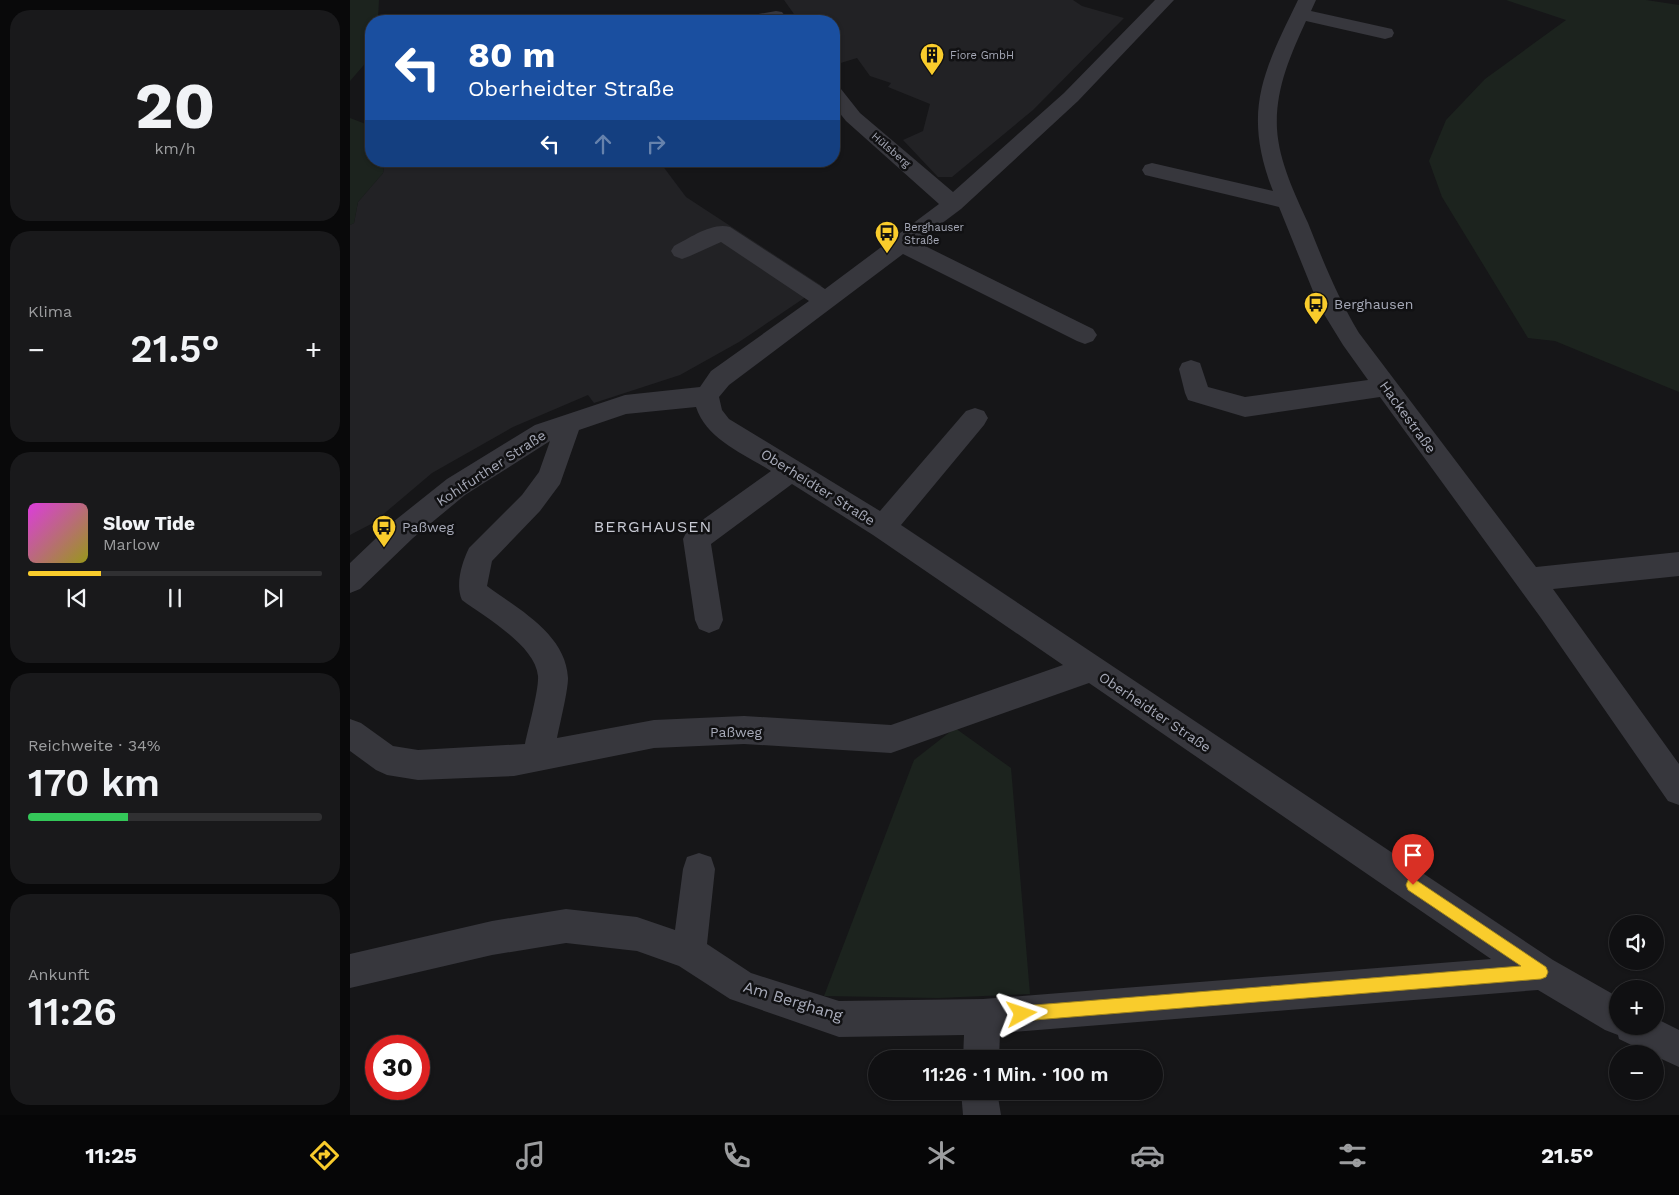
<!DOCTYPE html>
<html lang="de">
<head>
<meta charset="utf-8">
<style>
	:root { --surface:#101012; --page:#19191b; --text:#f1f3f6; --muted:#9c9d9f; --line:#303032; --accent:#f9cc2c }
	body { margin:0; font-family:"Work Sans",sans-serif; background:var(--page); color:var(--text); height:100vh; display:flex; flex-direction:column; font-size:19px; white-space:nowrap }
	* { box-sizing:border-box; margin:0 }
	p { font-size:16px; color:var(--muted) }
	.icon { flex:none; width:28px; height:28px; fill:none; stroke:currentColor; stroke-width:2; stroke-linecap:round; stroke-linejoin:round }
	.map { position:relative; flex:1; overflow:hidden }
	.details { display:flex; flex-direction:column; gap:10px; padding:10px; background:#09090a; width:350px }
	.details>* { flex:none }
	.top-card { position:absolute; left:15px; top:15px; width:475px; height:152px; border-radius:20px; box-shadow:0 1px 4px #0004,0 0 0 1px var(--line); background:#1a4fa0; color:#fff; overflow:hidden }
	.buttons { position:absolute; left:1259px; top:915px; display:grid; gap:10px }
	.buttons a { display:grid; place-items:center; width:55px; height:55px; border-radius:50%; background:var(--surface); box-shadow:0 1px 4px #0004,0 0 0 1px var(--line); font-size:25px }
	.speed { position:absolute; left:15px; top:1035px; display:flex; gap:10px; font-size:25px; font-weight:700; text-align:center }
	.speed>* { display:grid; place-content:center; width:65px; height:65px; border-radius:50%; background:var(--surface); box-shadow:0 1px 4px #0004,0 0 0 1px var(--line); line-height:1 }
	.speed .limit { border:8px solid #d22; background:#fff; color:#111 }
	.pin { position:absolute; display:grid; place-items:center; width:42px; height:42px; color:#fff; margin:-51px -21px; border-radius:50% 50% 50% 0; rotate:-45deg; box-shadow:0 0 5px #0007 }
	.pin .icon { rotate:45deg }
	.me { position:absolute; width:55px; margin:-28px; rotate:85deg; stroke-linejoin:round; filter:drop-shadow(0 0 4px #0008) }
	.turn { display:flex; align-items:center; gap:18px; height:105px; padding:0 20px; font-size:22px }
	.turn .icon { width:65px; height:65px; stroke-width:2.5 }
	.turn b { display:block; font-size:35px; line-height:42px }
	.lanes { display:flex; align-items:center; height:48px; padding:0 20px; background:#0003; justify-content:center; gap:25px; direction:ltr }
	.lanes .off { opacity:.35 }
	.big { font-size:38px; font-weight:600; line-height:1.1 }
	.details .card { flex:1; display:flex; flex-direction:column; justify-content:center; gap:8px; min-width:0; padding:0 18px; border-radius:20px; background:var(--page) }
	.details .dial { align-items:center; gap:0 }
	.dial b { font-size:65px; line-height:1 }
	.song { display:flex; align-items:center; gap:15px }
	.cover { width:60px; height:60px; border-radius:8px; background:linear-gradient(135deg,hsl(300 70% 55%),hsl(60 70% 35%)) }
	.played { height:5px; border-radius:2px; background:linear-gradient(90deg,var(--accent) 25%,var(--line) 25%) }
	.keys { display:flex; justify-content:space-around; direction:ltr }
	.heat { display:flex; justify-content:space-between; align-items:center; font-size:28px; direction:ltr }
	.charge { height:8px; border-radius:4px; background:linear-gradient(90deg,#34c759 34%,var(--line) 0) }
	.trip { position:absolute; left:518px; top:1050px; width:295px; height:50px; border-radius:25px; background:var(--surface); box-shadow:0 1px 4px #0004,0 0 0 1px var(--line); font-weight:600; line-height:50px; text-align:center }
	.menu { display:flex; height:80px; justify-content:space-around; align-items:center; background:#060607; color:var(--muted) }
	.menu .icon { width:35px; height:35px }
	.menu .current { color:var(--accent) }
	.menu b { font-size:22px; color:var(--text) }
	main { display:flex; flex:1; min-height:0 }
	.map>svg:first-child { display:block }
	.built { fill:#222225 }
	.green { fill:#1c231e }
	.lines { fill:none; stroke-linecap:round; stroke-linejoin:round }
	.minor { fill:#37373d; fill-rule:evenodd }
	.route { fill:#f9cc2c; stroke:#a2851d }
	.labels { text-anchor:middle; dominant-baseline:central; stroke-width:5; stroke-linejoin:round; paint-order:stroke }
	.far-poi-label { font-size:11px; fill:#a7aab8; stroke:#111113; text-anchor:start }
	.far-street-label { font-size:11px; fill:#a7aab8; stroke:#111113 }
	.poi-label { font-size:14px; fill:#a7aab8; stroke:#111113; text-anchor:start }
	.street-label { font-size:14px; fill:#a7aab8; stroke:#111113 }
	.quarter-label { font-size:16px; letter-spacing:1px; fill:#c8cad4; stroke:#111113 }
	.near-street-label { font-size:16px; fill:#a7aab8; stroke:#111113 }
</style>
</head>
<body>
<main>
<section class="details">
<div class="card dial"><b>20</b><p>km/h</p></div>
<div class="card"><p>Klima</p>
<div class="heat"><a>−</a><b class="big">21.5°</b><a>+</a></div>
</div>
<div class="card">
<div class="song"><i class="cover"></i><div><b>Slow Tide</b><p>Marlow</p></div></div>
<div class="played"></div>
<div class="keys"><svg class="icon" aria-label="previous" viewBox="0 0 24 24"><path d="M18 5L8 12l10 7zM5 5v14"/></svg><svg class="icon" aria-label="pause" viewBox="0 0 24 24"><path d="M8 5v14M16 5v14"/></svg><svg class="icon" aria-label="next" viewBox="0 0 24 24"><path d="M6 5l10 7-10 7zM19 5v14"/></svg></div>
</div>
<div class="card"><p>Reichweite · 34%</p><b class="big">170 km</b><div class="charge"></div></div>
<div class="card"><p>Ankunft</p><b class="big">11:26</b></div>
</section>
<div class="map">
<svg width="1329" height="1115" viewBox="0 0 1329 1115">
	<rect width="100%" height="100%" fill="#161618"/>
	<!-- built -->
	<g class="built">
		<polygon points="434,0 723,0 732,6 774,18 683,110 602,177 588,177 553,140 573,131 580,104 538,87 541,83 520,76 507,58 484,65 484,21 449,21"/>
		<polygon points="35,161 309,161 336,197 472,286 389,342 330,375 244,403 238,395 163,427 82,473 23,523 0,535 0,225 4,223 8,202 33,173"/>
	</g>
	<!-- green -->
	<g class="green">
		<path d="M0 0H29L28 19 27 21H21C21 35 19 46 19 59L0 81Z"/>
		<polygon points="1156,0 1296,0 1329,5 1329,392 1205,341 1178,338 1092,197 1079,161 1096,120 1135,79 1216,20"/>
		<polygon points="0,118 21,126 21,161 35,161 33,173 8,202 4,223 0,225"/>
		<polygon points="605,728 661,768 680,994 588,998 474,996 564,760"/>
	</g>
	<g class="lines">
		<!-- minor -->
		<g class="minor">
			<path d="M805 0H824L728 101 611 209 567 242 743 329 747 335 743 341 735 344 727 341 553 254 379 385 369 397 372 410 379 419 530 511 616 411 625 408 634 411 638 418 634 425 551 525 1203 960 1268 997V1026H1305V1018L1329 1030V1067L1305 1056V1054H1300L1269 1039 1268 1035 1255 1030 1188 990 650 1033 649 1059H613L614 1035 489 1037 380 999 329 966 287 951 216 943 142 955 0 988V954L142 921 216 909 287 917 325 930 333 869 337 857 349 853 361 857 365 869 357 944 401 973 489 1001 633 999 1141 959 739 683 541 753 394 744 304 748 164 776 68 780 37 775 26 770 0 751V719L11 723 43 746 68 750 175 744C178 729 189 690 188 676 185 645 136 618 112 600 105 585 112 562 119 548L172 495 189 472 200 441 115 495 63 538 10 589 0 593V563L43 522 97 479 185 425 275 395 350 387 361 371 459 301 371 242 340 256 332 259 324 256 321 251 324 246C340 238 362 222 380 227L475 289 589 204 496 121 484 106V87L491 89 510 113 603 192 714 93ZM346 407C356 439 394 454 421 471L337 531 333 539 345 620 349 629 359 633 369 629 373 620 361 544 442 484 523 535 713 665 541 725 394 716 304 720 207 738C210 723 218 691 218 678 216 634 168 609 137 586L142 561 190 511 210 484 229 430 276 414Z"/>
			<path d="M948 0H966L961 11 1042 29 1044 33 1042 37 1035 39 956 21C940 56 925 90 927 129 929 162 945 194 958 223 973 261 988 298 1009 333L1186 567 1329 552V576L1203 589 1329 764V805L1318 801 1191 618 1030 397 895 417 838 400 835 393 829 369 832 363 841 360 850 363 858 387 895 397 1018 380 993 345 969 306 929 207 795 175 792 170 795 165 802 163 923 191C892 111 913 72 948 0Z"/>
			<polygon points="426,11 432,12 435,16 432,20 389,21 392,17"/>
			<polygon points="611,1091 647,1091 651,1115 613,1115"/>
		</g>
	</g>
	<!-- route -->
	<polygon class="route" points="1063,878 1196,967 1198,972 1196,977 1191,979 672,1021 666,1019 664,1014 666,1008 672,1006 1171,966 1058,890 1056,885 1058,880"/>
	<!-- icons -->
	<defs>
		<symbol id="building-pin" viewBox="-11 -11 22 30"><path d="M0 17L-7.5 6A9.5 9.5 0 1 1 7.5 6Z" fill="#f9cc2c" stroke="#111113"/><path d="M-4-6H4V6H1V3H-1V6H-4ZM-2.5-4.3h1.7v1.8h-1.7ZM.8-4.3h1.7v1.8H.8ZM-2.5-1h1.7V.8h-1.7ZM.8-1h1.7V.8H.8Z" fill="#111"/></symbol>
		<symbol id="bus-pin" viewBox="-11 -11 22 30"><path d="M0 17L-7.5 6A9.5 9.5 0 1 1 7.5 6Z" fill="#f9cc2c" stroke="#111113"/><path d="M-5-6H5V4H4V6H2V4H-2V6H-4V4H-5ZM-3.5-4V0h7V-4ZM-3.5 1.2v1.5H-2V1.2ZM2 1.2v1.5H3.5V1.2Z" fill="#111"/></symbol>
	</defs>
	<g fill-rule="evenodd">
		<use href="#building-pin" x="568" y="41" width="28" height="38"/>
		<use href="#bus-pin" x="523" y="219" width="28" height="38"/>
		<use href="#bus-pin" x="952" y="290" width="28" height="38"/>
		<use href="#bus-pin" x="20" y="513" width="28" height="38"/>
	</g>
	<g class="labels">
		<!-- far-poi labels -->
		<g class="far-poi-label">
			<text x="600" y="55">Fiore GmbH</text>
			<text x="554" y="227">Berghauser<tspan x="554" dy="13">Straße</tspan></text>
		</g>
		<!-- far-street labels -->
		<g class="far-street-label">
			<text transform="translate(541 150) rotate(41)">Hülsberg</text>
		</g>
		<!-- poi labels -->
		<g class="poi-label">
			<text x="984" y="304">Berghausen</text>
			<text x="52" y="527">Paßweg</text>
		</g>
		<!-- street labels -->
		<g class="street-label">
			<text transform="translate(1058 417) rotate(54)">Hackestraße</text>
			<text transform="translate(141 468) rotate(-33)">Kohlfurther Straße</text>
			<text transform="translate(468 487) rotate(32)">Oberheidter Straße</text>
			<text transform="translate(805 712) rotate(34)">Oberheidter Straße</text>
			<text x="386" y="732">Paßweg</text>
		</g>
		<!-- quarter labels -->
		<g class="quarter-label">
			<text x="303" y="526">BERGHAUSEN</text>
		</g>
		<!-- near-street labels -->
		<g class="near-street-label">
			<text transform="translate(443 1001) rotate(17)">Am Berghang</text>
		</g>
	</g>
</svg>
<div class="buttons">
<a><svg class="icon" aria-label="sound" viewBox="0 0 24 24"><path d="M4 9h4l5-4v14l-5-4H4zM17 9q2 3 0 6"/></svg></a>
<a>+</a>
<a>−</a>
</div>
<div class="speed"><div class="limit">30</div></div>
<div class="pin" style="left:1063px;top:885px;background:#d93025"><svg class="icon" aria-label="arrive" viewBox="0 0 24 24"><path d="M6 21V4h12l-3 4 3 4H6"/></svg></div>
<svg class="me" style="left:672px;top:1014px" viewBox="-20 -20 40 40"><path d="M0-17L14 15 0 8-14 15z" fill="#f9cc2c" stroke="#fff" stroke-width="4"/></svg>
<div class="trip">11:26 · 1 Min. · 100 m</div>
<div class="top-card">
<div class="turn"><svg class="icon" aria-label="left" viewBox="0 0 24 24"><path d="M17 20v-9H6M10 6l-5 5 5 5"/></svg><div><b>80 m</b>Oberheidter Straße</div></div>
<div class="lanes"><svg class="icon" aria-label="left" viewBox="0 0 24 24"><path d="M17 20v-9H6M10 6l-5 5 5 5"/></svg><svg class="icon off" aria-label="ahead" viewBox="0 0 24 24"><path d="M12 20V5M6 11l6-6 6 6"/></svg><svg class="icon off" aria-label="right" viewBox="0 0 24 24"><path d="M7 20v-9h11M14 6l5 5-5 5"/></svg></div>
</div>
</div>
</main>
<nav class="menu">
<b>11:25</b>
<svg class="icon current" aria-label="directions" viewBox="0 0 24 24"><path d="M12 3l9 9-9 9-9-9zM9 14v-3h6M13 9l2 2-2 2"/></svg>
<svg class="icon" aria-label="music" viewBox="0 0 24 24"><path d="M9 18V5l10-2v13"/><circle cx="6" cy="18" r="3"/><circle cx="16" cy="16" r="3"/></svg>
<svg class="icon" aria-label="phone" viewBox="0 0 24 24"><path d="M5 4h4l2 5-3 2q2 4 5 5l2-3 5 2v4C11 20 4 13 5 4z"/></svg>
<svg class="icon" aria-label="climate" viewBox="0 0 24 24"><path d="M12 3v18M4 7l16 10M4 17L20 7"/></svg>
<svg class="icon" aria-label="car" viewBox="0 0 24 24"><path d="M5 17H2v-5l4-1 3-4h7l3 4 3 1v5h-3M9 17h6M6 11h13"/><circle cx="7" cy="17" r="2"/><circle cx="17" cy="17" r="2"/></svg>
<svg class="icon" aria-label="filters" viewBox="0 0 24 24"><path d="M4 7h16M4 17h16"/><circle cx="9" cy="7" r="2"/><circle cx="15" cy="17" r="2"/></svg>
<b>21.5°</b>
</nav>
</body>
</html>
